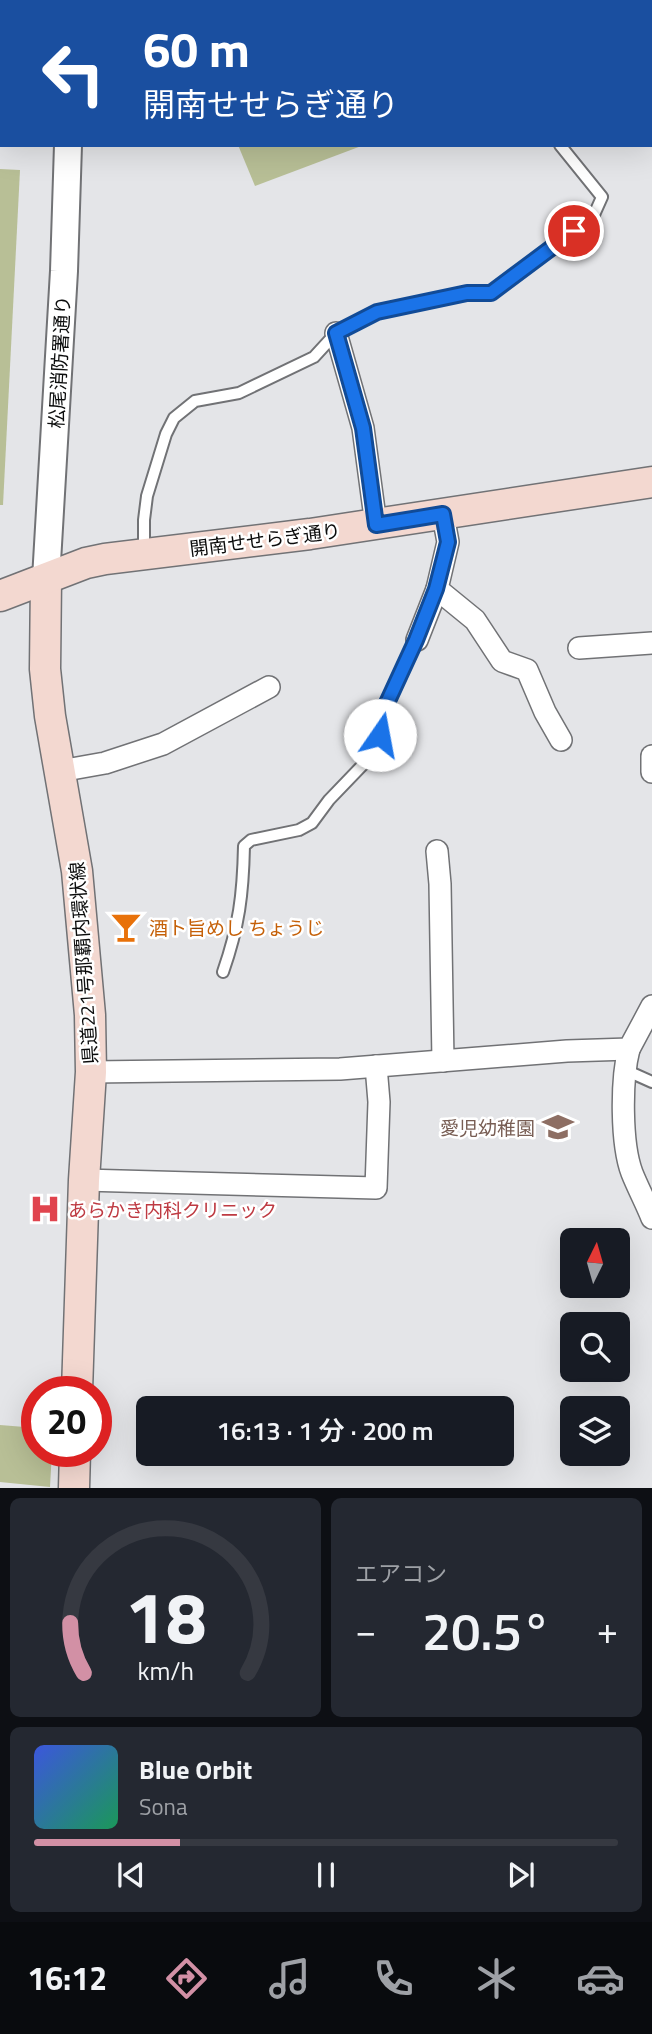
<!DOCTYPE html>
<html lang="ja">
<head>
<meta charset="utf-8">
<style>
	:root { --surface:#171b24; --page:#242831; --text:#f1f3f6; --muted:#9ea1a6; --line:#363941; --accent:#d290a5 }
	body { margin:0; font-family:"Titillium Web","Noto Sans JP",sans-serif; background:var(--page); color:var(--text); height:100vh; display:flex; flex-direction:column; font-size:26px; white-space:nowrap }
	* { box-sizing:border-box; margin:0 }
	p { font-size:23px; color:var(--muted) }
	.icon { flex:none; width:38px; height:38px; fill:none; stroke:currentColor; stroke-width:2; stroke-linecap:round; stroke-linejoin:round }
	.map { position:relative; height:1488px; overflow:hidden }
	.drawer { display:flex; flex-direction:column; gap:10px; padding:10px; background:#0d0f14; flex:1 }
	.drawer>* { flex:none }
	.banner { position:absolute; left:0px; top:0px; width:653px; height:147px; box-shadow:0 7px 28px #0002; background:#1a4fa0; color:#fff; overflow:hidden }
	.needle { width:46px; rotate:5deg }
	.controls { position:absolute; left:560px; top:1228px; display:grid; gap:14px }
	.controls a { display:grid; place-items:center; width:70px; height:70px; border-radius:10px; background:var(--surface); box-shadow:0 7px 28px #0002; font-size:35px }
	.speed { position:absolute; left:21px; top:1376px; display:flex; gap:14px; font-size:35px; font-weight:700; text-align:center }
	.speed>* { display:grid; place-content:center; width:91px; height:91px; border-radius:50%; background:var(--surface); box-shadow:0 7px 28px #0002; line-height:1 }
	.speed .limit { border:10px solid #d22; background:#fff; color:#111 }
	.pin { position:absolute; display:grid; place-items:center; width:60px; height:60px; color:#fff; margin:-30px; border:4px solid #fff; border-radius:50%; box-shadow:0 2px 7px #0007 }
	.me { position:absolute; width:77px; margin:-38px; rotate:12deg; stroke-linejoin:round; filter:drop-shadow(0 0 5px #0008) }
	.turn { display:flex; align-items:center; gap:24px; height:147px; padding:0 28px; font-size:32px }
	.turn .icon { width:91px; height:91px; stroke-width:2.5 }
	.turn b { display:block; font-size:49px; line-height:60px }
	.big { font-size:52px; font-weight:600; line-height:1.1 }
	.drawer .widget { flex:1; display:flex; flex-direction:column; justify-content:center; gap:10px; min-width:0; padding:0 24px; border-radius:10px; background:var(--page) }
	.drawer .dial { align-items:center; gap:0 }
	.dial svg { height:182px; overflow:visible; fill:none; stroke:var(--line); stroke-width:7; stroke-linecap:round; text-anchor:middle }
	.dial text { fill:var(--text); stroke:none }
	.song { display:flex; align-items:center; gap:21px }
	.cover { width:84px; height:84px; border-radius:10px; background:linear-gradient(135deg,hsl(230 70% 55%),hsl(150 70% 35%)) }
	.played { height:7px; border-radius:4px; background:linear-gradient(90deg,var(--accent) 25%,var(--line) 25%) }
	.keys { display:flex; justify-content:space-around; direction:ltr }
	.heat { display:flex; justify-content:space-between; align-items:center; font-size:38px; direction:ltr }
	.drawer .tiles { flex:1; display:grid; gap:10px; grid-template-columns:1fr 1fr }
	.widget:last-child { grid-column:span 2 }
	.trip { position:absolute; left:136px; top:1396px; width:378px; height:70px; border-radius:10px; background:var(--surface); box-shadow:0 7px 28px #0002; font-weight:600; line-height:70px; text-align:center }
	.tabs { display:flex; height:112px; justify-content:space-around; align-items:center; background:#090b0e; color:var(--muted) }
	.tabs .icon { width:49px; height:49px }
	.tabs .selected { color:var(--accent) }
	.tabs b { font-size:32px; color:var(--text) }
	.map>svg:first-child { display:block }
	.green { fill:#b8bf96 }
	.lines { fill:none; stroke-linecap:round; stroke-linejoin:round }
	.service-casing { stroke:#717275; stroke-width:14 }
	.minor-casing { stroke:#717275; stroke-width:24 }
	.tertiary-casing { stroke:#717275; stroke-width:30 }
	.secondary-casing { stroke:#717275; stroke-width:33 }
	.service { stroke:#fff; stroke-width:10 }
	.minor { stroke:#fff; stroke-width:21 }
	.tertiary { stroke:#fff; stroke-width:26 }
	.secondary { stroke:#f3d8d0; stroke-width:30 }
	.route-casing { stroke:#114b97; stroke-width:18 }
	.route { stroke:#1a73e8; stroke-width:12 }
	.labels { text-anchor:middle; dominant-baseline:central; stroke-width:5; stroke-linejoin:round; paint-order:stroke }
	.street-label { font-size:19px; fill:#0b0c0c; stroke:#fff }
	.food-label { font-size:19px; fill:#c56008; stroke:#fff; text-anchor:start }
	.education-label { font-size:19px; fill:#785e54; stroke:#fff; text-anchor:end }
	.health-label { font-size:19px; fill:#be3a42; stroke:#fff; text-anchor:start }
</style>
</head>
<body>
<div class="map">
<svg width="652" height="1488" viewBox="0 0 652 1488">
	<rect width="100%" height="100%" fill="#e4e5e8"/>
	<!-- green -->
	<g class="green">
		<polygon points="159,0 488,0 487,2"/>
		<polygon points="238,145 364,145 255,186"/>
		<polygon points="0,169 20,170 3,505 0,505"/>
		<polygon points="0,1425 37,1428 37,1451 52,1451 50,1487 0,1482"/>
	</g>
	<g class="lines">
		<defs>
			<g id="service">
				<polyline points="651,31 652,30"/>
				<polyline points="144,552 144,520 147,496 166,434 174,418 195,401 239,393 314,357 336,333 377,312 467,293 491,293 593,217 602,197 560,145"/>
				<path d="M223 972C239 926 243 895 244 846L251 840 299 830 312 823 329 800 378 749 387 703 417 640"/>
				<polyline points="623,1069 652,1082"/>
			</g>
			<g id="minor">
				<polyline points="640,0 641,2"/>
				<polyline points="0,45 2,46"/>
				<polyline points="336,333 363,428 376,525"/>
				<polyline points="443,515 448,542 437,589 475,620 502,661 527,670 545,712 561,740"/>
				<polyline points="417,640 437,589"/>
				<polyline points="579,648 652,643"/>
				<polyline points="652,756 652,772"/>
				<polyline points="60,771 105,763 163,744 269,687"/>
				<polyline points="437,851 440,884 443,1061"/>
				<path d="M629 1049C621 1080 621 1144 632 1173 638 1188 646 1203 652 1218"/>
				<polyline points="91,1072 340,1069 567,1051 629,1049 652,1006"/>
				<polyline points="84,1180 376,1188 379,1102 376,1066"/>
			</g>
			<g id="tertiary">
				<polyline points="73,0 73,2"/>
				<polyline points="46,579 64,271 68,145"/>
			</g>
			<g id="secondary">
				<polyline points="46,579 45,669 50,716 77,871 90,1015 91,1072 84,1180 77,1391"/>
				<polyline points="0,596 86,563 105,559 310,534 652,482"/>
				<polyline points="74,1488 75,1451"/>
			</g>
		</defs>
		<!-- service casing -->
		<use href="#service" class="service-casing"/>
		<!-- minor casing -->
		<use href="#minor" class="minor-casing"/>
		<!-- tertiary casing -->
		<use href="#tertiary" class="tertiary-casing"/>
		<!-- secondary casing -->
		<use href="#secondary" class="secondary-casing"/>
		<!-- service -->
		<use href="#service" class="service"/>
		<!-- minor -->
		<use href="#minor" class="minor"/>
		<!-- tertiary -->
		<use href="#tertiary" class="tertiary"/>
		<!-- secondary -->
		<use href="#secondary" class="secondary"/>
	</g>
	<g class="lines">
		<defs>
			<polyline id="route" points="380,735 387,703 416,640 436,589 448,542 443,514 376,525 363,428 336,333 377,312 467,293 491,293 574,231"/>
		</defs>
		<!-- route casing -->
		<use href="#route" class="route-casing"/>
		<!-- route -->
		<use href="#route" class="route"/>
	</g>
	<!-- icons -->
	<defs>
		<symbol id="bar-bare" viewBox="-9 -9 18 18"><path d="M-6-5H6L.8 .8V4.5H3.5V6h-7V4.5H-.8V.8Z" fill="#e8710a" stroke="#fff" stroke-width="2.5" paint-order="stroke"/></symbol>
		<symbol id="school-bare" viewBox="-9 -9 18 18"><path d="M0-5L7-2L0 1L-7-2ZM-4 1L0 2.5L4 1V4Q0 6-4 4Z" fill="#8d6e63" stroke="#fff" stroke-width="2.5" paint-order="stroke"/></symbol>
		<symbol id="hospital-bare" viewBox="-9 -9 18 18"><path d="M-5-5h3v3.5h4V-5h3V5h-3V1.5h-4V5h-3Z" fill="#e0444e" stroke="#fff" stroke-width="2.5" paint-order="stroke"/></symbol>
	</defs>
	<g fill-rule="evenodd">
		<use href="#bar-bare" x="104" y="905" width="44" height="44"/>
		<use href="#school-bare" x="536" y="1105" width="44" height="44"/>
		<use href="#hospital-bare" x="23" y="1187" width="44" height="44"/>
	</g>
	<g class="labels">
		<!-- street labels -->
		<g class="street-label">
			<text transform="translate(59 362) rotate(-87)">松尾消防署通り</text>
			<text transform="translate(265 539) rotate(-7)">開南せせらぎ通り</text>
			<text transform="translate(83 963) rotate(-94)">県道221号那覇内環状線</text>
		</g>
		<!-- food labels -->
		<g class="food-label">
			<text x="149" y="927">酒ト旨めし ちょうじ</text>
		</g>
		<!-- education labels -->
		<g class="education-label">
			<text x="535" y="1127">愛児幼稚園</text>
		</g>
		<!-- health labels -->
		<g class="health-label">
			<text x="68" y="1209">あらかき内科クリニック</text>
		</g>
	</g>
</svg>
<div class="controls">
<a><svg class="needle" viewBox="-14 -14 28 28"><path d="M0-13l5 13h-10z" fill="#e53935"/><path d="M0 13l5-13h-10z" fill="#9ea1a6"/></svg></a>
<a><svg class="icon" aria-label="search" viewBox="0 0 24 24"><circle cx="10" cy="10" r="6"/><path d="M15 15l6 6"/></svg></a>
<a><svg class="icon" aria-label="layers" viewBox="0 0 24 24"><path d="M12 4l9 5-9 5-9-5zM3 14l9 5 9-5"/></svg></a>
</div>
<div class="speed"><div class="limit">20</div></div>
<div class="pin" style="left:574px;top:231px;background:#d93025"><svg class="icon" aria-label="arrive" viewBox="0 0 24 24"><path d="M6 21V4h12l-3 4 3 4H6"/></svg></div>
<svg class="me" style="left:380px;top:735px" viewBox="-20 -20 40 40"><circle r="19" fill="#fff"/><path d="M0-13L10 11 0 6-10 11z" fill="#1a73e8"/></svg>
<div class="trip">16:13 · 1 分 · 200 m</div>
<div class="banner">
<div class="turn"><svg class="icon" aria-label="left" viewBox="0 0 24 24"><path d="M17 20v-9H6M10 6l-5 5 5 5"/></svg><div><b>60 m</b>開南せせらぎ通り</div></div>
</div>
</div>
<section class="drawer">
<div class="tiles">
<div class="widget dial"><svg viewBox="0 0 100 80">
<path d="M14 69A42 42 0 1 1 86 69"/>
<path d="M14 69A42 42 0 0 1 8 47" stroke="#d290a5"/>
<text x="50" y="56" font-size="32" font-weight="700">18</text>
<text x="50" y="72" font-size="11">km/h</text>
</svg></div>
<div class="widget"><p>エアコン</p>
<div class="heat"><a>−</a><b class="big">20.5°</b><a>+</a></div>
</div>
<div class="widget">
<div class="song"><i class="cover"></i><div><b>Blue Orbit</b><p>Sona</p></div></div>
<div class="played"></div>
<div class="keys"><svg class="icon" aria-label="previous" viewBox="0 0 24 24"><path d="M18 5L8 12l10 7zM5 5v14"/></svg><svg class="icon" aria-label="pause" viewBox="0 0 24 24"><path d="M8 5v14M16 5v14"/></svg><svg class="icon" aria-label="next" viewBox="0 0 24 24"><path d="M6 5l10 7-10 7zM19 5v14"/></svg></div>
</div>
</div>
</section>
<nav class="tabs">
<b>16:12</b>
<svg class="icon selected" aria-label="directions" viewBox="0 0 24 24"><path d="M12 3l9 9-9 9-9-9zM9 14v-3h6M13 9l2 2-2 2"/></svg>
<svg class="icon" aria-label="music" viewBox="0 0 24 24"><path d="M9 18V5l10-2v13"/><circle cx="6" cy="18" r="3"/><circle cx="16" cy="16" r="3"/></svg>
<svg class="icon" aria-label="phone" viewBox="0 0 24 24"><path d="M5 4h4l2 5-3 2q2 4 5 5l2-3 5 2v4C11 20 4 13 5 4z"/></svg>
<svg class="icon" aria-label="climate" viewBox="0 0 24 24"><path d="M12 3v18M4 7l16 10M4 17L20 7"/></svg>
<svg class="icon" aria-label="car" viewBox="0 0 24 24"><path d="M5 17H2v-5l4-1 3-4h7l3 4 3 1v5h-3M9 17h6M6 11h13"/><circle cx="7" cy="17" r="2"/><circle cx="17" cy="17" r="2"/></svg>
</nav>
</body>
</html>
